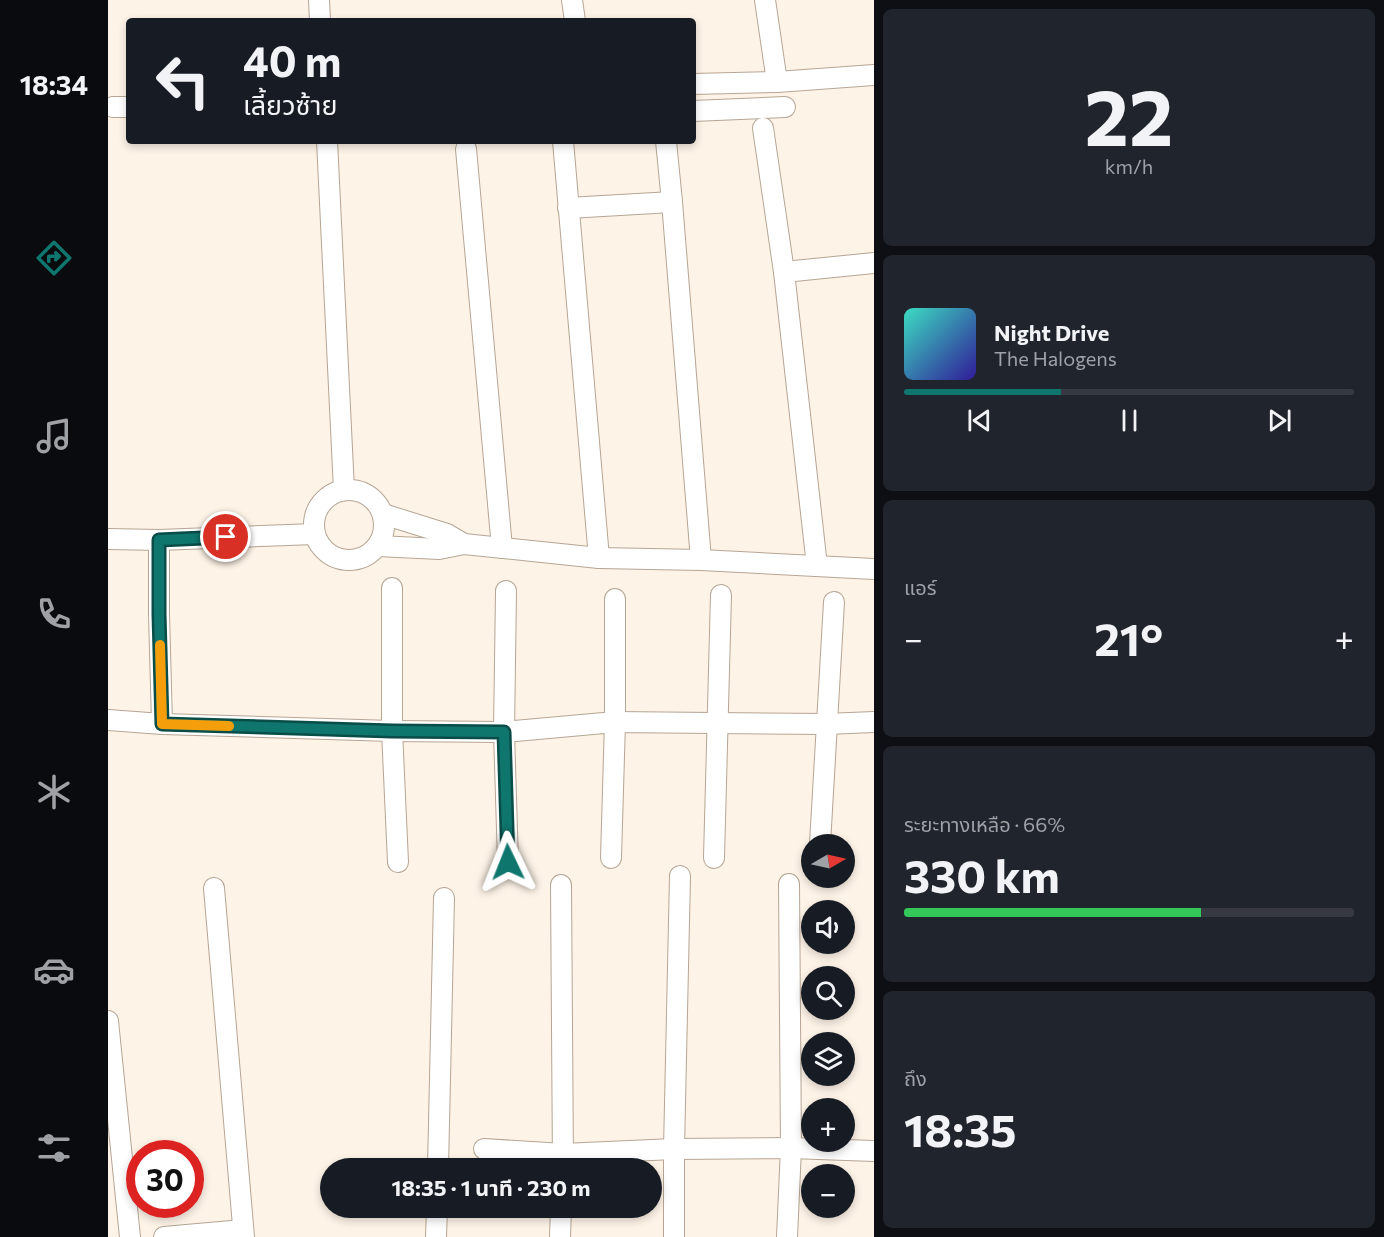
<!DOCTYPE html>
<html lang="th">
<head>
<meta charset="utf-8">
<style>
	:root { --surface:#171b24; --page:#20242c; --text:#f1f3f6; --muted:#9ea1a6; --line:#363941; --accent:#0f766e }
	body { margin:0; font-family:Commissioner,"Noto Sans Thai",sans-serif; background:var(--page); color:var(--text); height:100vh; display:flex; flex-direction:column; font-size:22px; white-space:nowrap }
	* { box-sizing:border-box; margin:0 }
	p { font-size:20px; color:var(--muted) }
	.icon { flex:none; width:33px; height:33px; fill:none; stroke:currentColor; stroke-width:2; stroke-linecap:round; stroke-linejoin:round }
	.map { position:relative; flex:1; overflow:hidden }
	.sheet { display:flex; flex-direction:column; gap:9px; padding:9px; background:#0d0f14; width:510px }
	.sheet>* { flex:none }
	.banner { position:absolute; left:18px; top:18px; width:570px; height:126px; border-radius:6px; box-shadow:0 3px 9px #0003; background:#171b24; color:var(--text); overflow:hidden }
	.needle { width:39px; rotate:81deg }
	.tools { position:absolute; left:693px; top:834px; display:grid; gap:12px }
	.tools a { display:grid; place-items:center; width:54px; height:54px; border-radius:50%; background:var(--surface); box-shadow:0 3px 9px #0003; font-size:30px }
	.speed { position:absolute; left:18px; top:1140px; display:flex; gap:12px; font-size:30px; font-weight:700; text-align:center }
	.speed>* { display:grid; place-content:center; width:78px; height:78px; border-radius:50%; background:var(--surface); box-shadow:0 3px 9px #0003; line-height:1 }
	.speed .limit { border:9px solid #d22; background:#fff; color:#111 }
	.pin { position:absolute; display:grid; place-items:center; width:51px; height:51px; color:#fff; margin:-26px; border:3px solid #fff; border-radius:50%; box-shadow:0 2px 6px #0007 }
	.me { position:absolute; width:66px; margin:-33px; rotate:358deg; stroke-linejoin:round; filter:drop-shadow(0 0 4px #0008) }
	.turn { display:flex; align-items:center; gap:21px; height:126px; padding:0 18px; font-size:27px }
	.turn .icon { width:78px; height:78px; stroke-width:2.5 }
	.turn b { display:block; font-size:42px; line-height:51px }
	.big { font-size:45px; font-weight:700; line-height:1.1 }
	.sheet .card { flex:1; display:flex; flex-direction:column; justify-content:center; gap:9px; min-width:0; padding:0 21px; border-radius:9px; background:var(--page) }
	.sheet .dial { align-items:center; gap:0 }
	.dial b { font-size:78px; line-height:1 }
	.song { display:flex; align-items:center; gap:18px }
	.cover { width:72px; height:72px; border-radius:9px; background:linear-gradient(135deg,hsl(170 70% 55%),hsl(250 70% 35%)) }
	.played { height:6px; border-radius:3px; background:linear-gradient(90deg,var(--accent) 35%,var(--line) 35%) }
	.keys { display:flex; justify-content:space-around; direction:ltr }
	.heat { display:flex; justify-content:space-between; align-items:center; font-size:33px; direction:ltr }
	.charge { height:9px; border-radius:4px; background:linear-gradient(90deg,#34c759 66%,var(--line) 0) }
	.trip { position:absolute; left:212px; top:1158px; width:342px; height:60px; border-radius:30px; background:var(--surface); box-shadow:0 3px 9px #0003; font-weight:700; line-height:60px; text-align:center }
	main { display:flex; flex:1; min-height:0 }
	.tabs { display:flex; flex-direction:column; width:108px; justify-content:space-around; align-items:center; background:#090b0e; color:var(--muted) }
	.tabs .icon { width:42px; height:42px }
	.tabs .active { color:var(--accent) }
	.tabs b { font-size:27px; color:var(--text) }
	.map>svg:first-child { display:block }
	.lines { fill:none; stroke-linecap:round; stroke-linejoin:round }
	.street-casing { stroke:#b6a594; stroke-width:22 }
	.street { stroke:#fff; stroke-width:20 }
	.route-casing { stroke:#0a4d48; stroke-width:15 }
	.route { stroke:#0f766e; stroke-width:10 }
	.slow { stroke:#f59e0b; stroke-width:10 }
</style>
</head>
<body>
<main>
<nav class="tabs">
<b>18:34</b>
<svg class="icon active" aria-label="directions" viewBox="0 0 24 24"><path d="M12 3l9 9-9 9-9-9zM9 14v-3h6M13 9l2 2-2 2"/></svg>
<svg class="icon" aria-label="music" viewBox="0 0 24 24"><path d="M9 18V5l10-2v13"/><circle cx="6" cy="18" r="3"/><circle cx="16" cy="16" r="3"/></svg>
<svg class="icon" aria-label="phone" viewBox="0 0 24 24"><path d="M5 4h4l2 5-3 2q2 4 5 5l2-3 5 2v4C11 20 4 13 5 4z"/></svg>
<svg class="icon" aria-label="climate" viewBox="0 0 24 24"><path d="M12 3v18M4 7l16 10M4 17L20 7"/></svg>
<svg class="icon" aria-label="car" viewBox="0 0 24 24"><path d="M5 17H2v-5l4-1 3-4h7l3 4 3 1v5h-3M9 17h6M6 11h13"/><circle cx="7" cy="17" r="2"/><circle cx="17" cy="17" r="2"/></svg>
<svg class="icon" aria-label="filters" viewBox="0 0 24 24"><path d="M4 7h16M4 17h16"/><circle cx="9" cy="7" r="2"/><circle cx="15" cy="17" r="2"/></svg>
</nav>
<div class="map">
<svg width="766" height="1237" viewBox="0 0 766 1237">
	<rect width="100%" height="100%" fill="#fef3e7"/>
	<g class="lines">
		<defs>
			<g id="street">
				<polyline points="211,0 212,21"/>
				<polyline points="464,0 467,21"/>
				<polyline points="657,0 669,82"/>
				<polyline points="585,84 669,82 766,75"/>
				<polyline points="5,107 21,107"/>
				<polyline points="585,111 677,107"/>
				<polyline points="655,128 676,272 709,566"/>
				<polyline points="219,141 236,490"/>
				<polyline points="455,141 491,558"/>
				<polyline points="558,141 564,202 593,560"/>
				<polyline points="358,149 394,548"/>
				<polyline points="460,208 564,202"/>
				<polyline points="676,272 766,263"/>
				<circle cx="241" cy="525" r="35"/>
				<polyline points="275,514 339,534 356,544"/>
				<polyline points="0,539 51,540 207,534"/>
				<polyline points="51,540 51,614 54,724"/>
				<polyline points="270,546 331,549 356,544 491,558 593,560 766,569"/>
				<polyline points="284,588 284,731 290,862"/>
				<polyline points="398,591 396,732 400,862"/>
				<polyline points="0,720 54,724 284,731 396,732 507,722 718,724 766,722"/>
				<polyline points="712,844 726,602"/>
				<polyline points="503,858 507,722 507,599"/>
				<polyline points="606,858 613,595"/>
				<polyline points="453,885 455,1168"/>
				<polyline points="106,888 136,1237"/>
				<polyline points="0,1021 22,1237"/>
				<polyline points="376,1149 455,1154 566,1149 683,1148 766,1151"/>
				<polyline points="330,1168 336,898"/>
				<polyline points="56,1237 135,1230"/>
				<polyline points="328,1237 329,1208"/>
				<polyline points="452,1237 453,1208"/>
				<polyline points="566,1237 566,1149 572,876"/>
				<polyline points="679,1237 683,1148 681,884"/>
			</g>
		</defs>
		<!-- street casing -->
		<use href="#street" class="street-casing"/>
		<!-- street -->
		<use href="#street" class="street"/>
	</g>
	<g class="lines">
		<defs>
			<polyline id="route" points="118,537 51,540 51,614 54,724 284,731 396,732 400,862"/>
		</defs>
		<!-- route casing -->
		<use href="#route" class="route-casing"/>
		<!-- route -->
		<use href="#route" class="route"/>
		<!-- slow -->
		<polyline class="slow" points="52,645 54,724 121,726"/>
	</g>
</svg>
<div class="tools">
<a><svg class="needle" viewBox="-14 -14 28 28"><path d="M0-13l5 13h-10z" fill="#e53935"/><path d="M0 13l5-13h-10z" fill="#9ea1a6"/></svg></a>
<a><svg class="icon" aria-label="sound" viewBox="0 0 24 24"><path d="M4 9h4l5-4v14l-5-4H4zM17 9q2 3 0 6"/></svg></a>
<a><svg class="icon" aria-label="search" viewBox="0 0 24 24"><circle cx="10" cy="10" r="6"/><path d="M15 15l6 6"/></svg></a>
<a><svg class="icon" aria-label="layers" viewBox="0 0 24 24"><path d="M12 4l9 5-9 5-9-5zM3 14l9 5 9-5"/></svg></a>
<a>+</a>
<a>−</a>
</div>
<div class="speed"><div class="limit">30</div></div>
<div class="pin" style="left:118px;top:537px;background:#d93025"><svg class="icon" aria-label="arrive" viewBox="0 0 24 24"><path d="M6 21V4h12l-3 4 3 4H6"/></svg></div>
<svg class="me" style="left:400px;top:862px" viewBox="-20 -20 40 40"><path d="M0-17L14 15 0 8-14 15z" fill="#0f766e" stroke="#fff" stroke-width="4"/></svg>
<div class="trip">18:35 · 1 นาที · 230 m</div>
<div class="banner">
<div class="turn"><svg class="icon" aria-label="left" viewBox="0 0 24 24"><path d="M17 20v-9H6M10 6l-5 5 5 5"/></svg><div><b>40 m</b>เลี้ยวซ้าย</div></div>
</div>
</div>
<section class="sheet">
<div class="card dial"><b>22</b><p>km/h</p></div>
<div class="card">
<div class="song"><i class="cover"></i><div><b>Night Drive</b><p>The Halogens</p></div></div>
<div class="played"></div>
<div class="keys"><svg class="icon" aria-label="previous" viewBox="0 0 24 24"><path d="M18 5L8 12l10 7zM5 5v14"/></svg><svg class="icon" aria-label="pause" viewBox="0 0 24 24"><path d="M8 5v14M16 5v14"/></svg><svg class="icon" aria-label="next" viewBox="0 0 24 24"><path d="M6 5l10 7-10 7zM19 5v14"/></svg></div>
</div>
<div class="card"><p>แอร์</p>
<div class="heat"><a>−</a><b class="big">21°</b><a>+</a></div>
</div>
<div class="card"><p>ระยะทางเหลือ · 66%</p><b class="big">330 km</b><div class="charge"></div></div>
<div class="card"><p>ถึง</p><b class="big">18:35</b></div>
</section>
</main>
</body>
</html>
